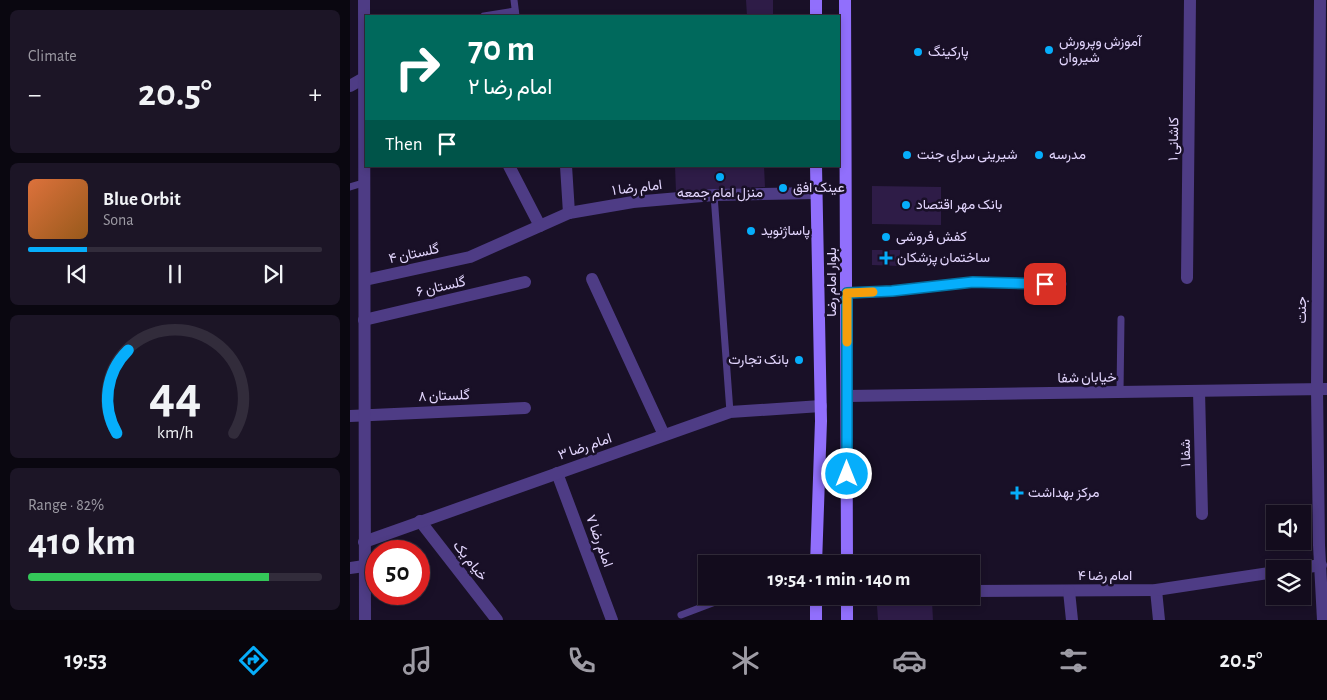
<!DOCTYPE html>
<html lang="en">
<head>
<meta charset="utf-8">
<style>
	:root { --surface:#130c1d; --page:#1c1526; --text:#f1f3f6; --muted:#9d9ba4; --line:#322c3b; --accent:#06aefb }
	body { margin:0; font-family:"Alegreya Sans",Vazirmatn,sans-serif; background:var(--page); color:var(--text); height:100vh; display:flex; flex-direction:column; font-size:19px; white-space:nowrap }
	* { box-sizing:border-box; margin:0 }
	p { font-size:16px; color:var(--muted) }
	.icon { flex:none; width:28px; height:28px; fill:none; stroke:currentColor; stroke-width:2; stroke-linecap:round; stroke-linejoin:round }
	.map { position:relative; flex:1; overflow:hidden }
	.panel { display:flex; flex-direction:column; gap:10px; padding:10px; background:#0a0710; width:350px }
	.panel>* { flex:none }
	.top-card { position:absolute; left:15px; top:15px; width:475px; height:152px; border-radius:0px; box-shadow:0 2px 8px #0003,0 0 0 1px var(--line); background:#00695c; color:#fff; overflow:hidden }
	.tools { position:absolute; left:916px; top:505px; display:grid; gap:10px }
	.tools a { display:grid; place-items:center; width:45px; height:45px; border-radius:0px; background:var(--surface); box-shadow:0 2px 8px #0003,0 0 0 1px var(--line); font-size:25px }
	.speed { position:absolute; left:15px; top:540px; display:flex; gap:10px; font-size:25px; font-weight:700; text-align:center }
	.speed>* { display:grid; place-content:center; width:65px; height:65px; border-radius:50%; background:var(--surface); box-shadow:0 2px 8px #0003,0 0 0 1px var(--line); line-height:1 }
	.speed .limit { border:8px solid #d22; background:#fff; color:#111 }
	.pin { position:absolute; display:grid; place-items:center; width:42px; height:42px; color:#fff; margin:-21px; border-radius:10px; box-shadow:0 2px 8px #0006 }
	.me { position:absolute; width:55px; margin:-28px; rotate:0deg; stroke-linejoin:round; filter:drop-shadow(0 0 4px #0008) }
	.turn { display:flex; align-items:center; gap:18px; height:105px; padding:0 20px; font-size:22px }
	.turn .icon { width:65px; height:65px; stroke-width:2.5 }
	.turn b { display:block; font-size:35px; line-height:42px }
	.then { display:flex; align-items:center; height:48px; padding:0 20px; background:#0003; gap:10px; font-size:19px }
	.big { font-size:38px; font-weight:700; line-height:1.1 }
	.panel .tile { flex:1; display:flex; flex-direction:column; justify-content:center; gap:8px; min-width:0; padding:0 18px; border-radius:8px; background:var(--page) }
	.panel .dial { align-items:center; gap:0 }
	.dial svg { height:130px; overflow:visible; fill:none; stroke:var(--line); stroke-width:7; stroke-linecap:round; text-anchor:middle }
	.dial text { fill:var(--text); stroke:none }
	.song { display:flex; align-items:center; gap:15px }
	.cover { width:60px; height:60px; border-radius:8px; background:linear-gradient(135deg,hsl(20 70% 55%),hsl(30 70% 35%)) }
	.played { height:5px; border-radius:2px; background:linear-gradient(90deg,var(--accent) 20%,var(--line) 20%) }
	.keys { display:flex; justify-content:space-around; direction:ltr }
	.heat { display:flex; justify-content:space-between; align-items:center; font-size:28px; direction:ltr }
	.charge { height:8px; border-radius:4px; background:linear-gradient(90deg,#34c759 82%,var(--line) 0) }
	.trip { position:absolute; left:348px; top:555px; width:282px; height:50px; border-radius:0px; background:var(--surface); box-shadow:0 2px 8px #0003,0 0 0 1px var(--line); font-weight:700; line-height:50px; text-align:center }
	.tabs { display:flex; height:80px; justify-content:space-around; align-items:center; background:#08050c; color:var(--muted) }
	.tabs .icon { width:35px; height:35px }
	.tabs .active { color:var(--accent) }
	.tabs b { font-size:22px; color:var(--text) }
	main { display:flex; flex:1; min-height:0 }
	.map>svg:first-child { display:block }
	.building { fill:#2e1c47 }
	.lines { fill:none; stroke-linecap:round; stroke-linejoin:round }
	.service { stroke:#4e3c85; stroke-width:7 }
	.minor { stroke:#4e3c85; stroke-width:12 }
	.tertiary { stroke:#4e3c85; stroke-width:12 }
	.secondary { stroke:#916ffc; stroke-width:12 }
	.route-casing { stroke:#0471a3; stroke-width:12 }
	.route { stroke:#06aefb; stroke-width:9 }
	.slow { stroke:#f59e0b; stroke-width:9 }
	.poi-dot { fill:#06aefb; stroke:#191027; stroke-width:2 }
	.labels { text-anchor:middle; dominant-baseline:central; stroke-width:5; stroke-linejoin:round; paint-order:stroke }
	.poi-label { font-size:14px; fill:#e3d6fe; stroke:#191027; text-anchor:start }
	.street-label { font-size:14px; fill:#e3d6fe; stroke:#191027 }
</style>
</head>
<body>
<main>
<section class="panel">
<div class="tile"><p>Climate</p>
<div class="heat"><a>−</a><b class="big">20.5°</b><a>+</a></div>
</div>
<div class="tile">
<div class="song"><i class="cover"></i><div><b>Blue Orbit</b><p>Sona</p></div></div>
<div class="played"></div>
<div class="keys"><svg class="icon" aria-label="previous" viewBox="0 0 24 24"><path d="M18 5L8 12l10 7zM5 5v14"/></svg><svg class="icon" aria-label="pause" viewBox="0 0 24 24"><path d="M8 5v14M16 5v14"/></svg><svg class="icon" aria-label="next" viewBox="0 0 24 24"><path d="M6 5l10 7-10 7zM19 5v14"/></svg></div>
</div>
<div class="tile dial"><svg viewBox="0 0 100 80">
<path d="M14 69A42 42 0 1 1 86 69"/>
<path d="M14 69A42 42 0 0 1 21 18" stroke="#06aefb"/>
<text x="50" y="56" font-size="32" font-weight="700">44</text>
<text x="50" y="72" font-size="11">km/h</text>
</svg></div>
<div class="tile"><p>Range · 82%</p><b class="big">410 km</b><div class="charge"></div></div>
</section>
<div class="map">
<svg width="977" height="620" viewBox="0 0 977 620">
	<rect width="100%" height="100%" fill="#191027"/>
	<!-- building -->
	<g class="building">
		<polygon points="396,0 423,0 423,16 397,16"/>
		<polygon points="325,166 414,166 415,187 326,192"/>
		<polygon points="522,186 591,187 591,225 522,224"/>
		<polygon points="522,250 550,250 550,266 522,265"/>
		<polygon points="582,601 583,620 528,620 527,606"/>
	</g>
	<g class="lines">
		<!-- service -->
		<g class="service">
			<polyline points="164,0 166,16"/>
			<polyline points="134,16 165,11"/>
			<polyline points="0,187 13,183"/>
			<polyline points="364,195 380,412"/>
			<polyline points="497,293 542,291 623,282 713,284"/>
			<polyline points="770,392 771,319"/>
			<polyline points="331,615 381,596"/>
		</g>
		<!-- minor -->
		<g class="minor">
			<polyline points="0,86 14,78"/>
			<polyline points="159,166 190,226"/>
			<polyline points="216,166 219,213"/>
			<polyline points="837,278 840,0"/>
			<polyline points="242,279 314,435"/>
			<polyline points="15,280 120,257 219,213 283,202 364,195 466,193"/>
			<polyline points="14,320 175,282"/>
			<polyline points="849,391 852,514"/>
			<polyline points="497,396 977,389"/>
			<polyline points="0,416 175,408"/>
			<polyline points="207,473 262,620"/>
			<polyline points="70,521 147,620"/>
			<polyline points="14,542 380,412 471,406"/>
			<polyline points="0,568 14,566"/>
			<polyline points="945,569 971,565"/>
			<polyline points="806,590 809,620"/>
			<polyline points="621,591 806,590 925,572"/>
			<polyline points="719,591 722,620"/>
		</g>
		<!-- tertiary -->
		<g class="tertiary">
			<polyline points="14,0 15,620"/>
			<polyline points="970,0 967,389 969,545 973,620"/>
		</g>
		<!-- secondary -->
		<g class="secondary">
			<polyline points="466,0 466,16"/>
			<polyline points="495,0 497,564"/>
			<polyline points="466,564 471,421 466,166"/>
			<polyline points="466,596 466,620"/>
			<polyline points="497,620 497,596"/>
		</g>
	</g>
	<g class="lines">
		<defs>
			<polyline id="route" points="497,474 497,293 542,291 623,282 695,284"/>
		</defs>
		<!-- route casing -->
		<use href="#route" class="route-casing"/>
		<!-- route -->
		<use href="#route" class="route"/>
		<!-- slow -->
		<polyline class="slow" points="497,342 497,293 523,292"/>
	</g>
	<!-- markers -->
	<g class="poi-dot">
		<circle cx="699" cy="50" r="5"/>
		<circle cx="568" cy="52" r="5"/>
		<circle cx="557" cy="155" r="5"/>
		<circle cx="689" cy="155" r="5"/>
		<circle cx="370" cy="177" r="5"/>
		<circle cx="433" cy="188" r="5"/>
		<circle cx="556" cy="205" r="5"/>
		<circle cx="401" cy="231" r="5"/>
		<circle cx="536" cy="237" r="5"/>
		<path d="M533.5 250.5h5v5h5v5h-5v5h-5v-5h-5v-5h5z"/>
		<circle cx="449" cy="360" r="5"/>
		<path d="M664.5 485.5h5v5h5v5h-5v5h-5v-5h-5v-5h5z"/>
	</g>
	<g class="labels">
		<!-- poi labels -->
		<g class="poi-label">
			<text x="709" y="42">آموزش وپرورش<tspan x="709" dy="16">شیروان</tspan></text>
			<text x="578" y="52">پارکینگ</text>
			<text x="567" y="155">شیرینی سرای جنت</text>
			<text x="699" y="155">مدرسه</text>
			<text x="443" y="188">عینک افق</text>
			<text x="370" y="193" text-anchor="middle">منزل امام جمعه</text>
			<text x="566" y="205">بانک مهر اقتصاد</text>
			<text x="411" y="231">پاساژنوید</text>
			<text x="546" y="237">کفش فروشی</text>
			<text x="547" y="258">ساختمان پزشکان</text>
			<text x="439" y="360" text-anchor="end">بانک تجارت</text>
			<text x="678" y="493">مرکز بهداشت</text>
		</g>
		<!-- street labels -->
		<g class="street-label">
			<text transform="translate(824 139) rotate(-89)">کاشانی ۱</text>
			<text transform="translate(287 188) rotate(-7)">امام رضا ۱</text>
			<text transform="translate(64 254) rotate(-12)">گلستان ۴</text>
			<text transform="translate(482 282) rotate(-90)">بلوار امام رضا</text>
			<text transform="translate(91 287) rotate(-13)">گلستان ۶</text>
			<text transform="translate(952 310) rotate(-90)">جنت</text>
			<text transform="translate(737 378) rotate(-1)">خیابان شفا</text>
			<text transform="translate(94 396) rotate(-2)">گلستان ۸</text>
			<text transform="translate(235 447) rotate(-19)">امام رضا ۳</text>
			<text transform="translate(836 453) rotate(-91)">شفا ۱</text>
			<text transform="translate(249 541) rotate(70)">امام رضا ۷</text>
			<text transform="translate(120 561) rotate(52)">خیام یک</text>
			<text x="755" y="576">امام رضا ۴</text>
		</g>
	</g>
</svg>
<div class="tools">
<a><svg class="icon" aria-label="sound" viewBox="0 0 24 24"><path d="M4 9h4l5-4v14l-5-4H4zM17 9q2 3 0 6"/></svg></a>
<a><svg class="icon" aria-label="layers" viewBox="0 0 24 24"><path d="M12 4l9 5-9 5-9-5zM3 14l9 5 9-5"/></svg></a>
</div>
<div class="speed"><div class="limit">50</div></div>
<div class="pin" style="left:695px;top:284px;background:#d93025"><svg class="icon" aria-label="arrive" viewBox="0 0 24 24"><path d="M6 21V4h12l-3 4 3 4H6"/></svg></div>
<svg class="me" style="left:497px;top:474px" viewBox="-20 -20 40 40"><circle r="17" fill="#06aefb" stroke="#fff" stroke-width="3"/><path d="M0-11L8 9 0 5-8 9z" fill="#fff"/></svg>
<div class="trip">19:54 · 1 min · 140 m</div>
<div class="top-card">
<div class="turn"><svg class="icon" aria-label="right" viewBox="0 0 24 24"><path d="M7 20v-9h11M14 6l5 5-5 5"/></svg><div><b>70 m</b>امام رضا ۲</div></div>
<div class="then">Then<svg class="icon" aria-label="arrive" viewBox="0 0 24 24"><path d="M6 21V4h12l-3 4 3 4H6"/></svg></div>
</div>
</div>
</main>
<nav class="tabs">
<b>19:53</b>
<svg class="icon active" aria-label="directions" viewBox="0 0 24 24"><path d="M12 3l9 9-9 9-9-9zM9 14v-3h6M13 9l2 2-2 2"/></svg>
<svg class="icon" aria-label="music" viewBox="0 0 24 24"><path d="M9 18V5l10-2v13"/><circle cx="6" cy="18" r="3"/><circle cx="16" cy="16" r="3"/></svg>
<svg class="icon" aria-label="phone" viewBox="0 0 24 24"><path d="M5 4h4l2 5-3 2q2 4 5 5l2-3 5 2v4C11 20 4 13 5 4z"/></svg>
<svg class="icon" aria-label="climate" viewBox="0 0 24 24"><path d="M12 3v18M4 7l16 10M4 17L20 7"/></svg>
<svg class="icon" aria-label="car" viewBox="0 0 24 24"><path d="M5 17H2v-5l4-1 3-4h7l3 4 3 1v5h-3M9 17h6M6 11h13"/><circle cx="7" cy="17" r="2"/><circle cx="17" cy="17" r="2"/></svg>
<svg class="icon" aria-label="filters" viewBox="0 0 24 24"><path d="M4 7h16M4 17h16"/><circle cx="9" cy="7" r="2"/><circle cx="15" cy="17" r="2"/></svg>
<b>20.5°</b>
</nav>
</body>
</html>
